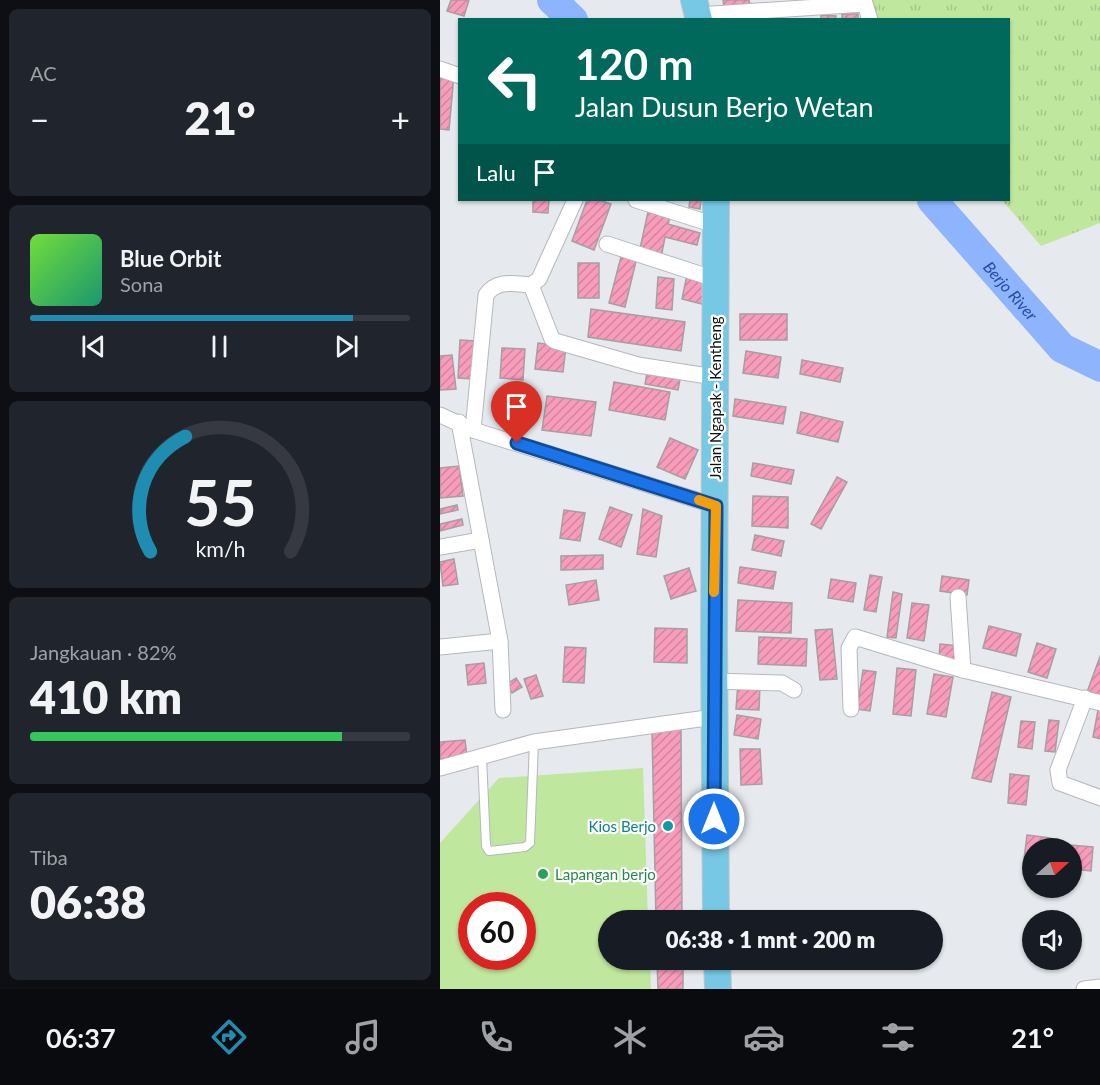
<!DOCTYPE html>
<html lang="id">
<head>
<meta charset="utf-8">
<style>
	:root { --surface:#171b24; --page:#20242c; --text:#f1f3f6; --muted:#9ea1a6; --line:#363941; --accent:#1f8cb2 }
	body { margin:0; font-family:Lato,sans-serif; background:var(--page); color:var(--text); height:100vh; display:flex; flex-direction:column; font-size:22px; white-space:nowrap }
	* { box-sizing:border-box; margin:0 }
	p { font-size:20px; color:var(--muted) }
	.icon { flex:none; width:33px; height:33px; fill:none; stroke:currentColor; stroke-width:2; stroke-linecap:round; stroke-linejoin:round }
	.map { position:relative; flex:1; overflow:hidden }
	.details { display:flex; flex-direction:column; gap:9px; padding:9px; background:#0d0f14; width:440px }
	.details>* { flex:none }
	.guide { position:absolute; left:18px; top:18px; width:552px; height:183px; border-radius:0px; box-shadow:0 2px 4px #0004; background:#00695c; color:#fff; overflow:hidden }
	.needle { width:39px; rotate:69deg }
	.fabs { position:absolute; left:582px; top:838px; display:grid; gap:12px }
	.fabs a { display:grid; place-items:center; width:60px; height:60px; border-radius:50%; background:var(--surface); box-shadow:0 2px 4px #0004; font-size:30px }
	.speed { position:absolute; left:18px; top:892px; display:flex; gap:12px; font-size:30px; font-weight:700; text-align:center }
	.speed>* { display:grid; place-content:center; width:78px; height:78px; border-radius:50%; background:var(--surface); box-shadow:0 2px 4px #0004; line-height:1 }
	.speed .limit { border:9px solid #d22; background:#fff; color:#111 }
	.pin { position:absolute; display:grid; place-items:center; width:51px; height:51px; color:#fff; margin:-62px -26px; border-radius:50% 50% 50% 0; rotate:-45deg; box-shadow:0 0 6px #0007 }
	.pin .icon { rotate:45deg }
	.me { position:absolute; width:66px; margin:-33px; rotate:0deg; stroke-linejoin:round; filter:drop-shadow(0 0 4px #0008) }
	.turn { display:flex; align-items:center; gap:21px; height:126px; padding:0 18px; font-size:27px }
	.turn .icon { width:78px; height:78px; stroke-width:2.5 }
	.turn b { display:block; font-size:42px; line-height:51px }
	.then { display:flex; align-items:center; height:57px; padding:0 18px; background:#0003; gap:12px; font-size:22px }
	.big { font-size:45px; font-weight:800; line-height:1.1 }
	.details .tile { flex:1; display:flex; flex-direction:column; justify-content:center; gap:9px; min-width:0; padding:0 21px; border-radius:9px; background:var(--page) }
	.details .dial { align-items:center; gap:0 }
	.dial svg { height:156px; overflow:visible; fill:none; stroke:var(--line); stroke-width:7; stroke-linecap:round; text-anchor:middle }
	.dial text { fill:var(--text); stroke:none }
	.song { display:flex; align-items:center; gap:18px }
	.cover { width:72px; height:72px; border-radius:9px; background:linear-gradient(135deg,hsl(100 70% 55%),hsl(160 70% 35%)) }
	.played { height:6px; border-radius:3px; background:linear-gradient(90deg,var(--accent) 85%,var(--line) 85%) }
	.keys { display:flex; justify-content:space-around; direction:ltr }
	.heat { display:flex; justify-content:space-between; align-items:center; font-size:33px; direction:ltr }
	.charge { height:9px; border-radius:4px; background:linear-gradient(90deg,#34c759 82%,var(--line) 0) }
	.trip { position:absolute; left:158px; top:910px; width:345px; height:60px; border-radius:30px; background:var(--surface); box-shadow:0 2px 4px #0004; font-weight:800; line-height:60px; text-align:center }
	.menu { display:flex; height:96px; justify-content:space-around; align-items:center; background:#090b0e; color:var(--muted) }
	.menu .icon { width:42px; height:42px }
	.menu .selected { color:var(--accent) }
	.menu b { font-size:27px; color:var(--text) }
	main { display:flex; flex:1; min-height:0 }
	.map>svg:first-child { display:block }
	.grass { fill:url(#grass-tufts) }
	.garden { fill:#bfe89e; fill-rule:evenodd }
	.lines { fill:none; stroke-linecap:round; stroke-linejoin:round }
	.river { stroke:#8db4fd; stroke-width:30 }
	.building { fill:url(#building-hatch); stroke:#a59fa0; stroke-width:1.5 }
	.lane-casing { stroke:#b4b7bc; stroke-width:10 }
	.street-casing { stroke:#b4b7bc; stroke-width:17 }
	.primary-casing { stroke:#c5c5c6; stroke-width:28 }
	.lane { stroke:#fff; stroke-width:8 }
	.street { stroke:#fff; stroke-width:15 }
	.primary { stroke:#76c8e4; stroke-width:26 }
	.route-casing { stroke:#114b97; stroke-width:15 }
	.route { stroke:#1a73e8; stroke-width:10 }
	.slow { stroke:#f59e0b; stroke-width:10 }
	.culture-dot { fill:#0f9aa8; stroke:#fff; stroke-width:2 }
	.leisure-dot { fill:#2e9e5b; stroke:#fff; stroke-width:2 }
	.labels { text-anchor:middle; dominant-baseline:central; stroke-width:4.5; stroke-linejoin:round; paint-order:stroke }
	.street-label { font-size:15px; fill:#0e0f11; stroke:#fff }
	.culture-label { font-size:15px; fill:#0d838f; stroke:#fff; text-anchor:end }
	.leisure-label { font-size:15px; fill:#27864d; stroke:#fff; text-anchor:start }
	.water-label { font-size:16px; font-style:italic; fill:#234da1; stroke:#fff }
</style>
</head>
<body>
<main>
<section class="details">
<div class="tile"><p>AC</p>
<div class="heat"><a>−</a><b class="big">21°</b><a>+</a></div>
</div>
<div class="tile">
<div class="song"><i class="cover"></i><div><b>Blue Orbit</b><p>Sona</p></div></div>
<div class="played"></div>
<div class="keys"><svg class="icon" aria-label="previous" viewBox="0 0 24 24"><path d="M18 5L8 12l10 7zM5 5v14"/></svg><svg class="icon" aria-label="pause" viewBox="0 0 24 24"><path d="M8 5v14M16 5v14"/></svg><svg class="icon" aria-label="next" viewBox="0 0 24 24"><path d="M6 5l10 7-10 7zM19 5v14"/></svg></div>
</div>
<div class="tile dial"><svg viewBox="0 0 100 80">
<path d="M14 69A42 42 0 1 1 86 69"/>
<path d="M14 69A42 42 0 0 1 32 10" stroke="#1f8cb2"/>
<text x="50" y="56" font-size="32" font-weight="700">55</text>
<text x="50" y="72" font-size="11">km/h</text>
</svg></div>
<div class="tile"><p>Jangkauan · 82%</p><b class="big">410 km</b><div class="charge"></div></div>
<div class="tile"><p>Tiba</p><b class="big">06:38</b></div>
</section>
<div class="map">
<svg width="661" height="989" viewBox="0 0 661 989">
	<defs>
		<pattern id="grass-tufts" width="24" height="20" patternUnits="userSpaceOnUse" patternTransform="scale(1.5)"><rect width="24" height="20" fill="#bfe89e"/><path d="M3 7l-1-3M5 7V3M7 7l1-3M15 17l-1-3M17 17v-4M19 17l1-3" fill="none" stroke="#a3c687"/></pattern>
		<pattern id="building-hatch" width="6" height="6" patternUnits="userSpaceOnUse" patternTransform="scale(1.5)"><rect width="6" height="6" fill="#f89cbb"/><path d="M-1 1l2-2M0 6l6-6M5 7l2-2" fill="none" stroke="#d385a0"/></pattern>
	</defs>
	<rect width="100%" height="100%" fill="#e6e9ee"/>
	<!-- grass -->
	<polygon class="grass" points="424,0 660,0 660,223 601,246 562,200 568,200 568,20 434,19"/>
	<!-- garden -->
	<path class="garden" d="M203 768 208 921H168V960H210L211 989H0V843L59 778ZM32 906H82V957H32Z"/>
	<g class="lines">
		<!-- river -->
		<g class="river">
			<polyline points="112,0 133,20"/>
			<path id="s1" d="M492 200 622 348 661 367"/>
		</g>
	</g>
	<!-- building -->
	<g class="building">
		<polygon points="11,0 29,0 24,16 7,11"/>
		<polygon points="283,0 309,0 311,9 285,13"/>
		<rect x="402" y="14" width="16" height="6"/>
		<polygon points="381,15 396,16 395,20 381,20"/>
		<polygon points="0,74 14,75 9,130 0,129"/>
		<polygon points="93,200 109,200 108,213 93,212"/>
		<polygon points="147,200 159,200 171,204 154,250 132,241"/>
		<polygon points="250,200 261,200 260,209 249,207"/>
		<polygon points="208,212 230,217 228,224 260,233 257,245 225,237 221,258 199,253"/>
		<polygon points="182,253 197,257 185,307 169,303"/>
		<rect x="138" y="263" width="21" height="35"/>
		<polygon points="247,275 267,279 262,304 242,299"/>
		<polygon points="218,277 234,279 232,310 216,308"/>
		<polygon points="151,309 245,322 241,351 148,337"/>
		<rect x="300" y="314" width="47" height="26"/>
		<polygon points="20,340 36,341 33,379 18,378"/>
		<polygon points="98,343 126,347 123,372 95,369"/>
		<polygon points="62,348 85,349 83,380 60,378"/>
		<polygon points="306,351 341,357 338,378 303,373"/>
		<polygon points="12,355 16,389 0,390 0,356"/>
		<polygon points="362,360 403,368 400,382 360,374"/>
		<polygon points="208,368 241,374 238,390 205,384"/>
		<polygon points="174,382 230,392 225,420 169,410"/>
		<polygon points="107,396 156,402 151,436 102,430"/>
		<polygon points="295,399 346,407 343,424 293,416"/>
		<polygon points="361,412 403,422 398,442 357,433"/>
		<polygon points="230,438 258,450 245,479 217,467"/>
		<polygon points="313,463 354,470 351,484 311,476"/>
		<polygon points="19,466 23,496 0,498 0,468"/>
		<polygon points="397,477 407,482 381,529 371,524"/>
		<polygon points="313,496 348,497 348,528 312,526"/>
		<polygon points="17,505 18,510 0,514 0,509"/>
		<polygon points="170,507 192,515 181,547 159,539"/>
		<polygon points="203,509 222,516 216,557 197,554"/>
		<polygon points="124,510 145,513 140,541 120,538"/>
		<polygon points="22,519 23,525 0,531 0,524"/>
		<polygon points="315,535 344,541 341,556 312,550"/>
		<polygon points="163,555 163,569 121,570 121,556"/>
		<polygon points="14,559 18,584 3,586 0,562"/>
		<polygon points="300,567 336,572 333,589 298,583"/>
		<polygon points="249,568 256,591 231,599 224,576"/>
		<polygon points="430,575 442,577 436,612 424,610"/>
		<polygon points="502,576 529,580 527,595 500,591"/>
		<polygon points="391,579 416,583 413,602 388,598"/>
		<polygon points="156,580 159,600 129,605 126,585"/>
		<polygon points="453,592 462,594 456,638 447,637"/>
		<polygon points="298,600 352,603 351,633 296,631"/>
		<polygon points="472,603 489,605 484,641 467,638"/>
		<polygon points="549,626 581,634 576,656 543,648"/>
		<polygon points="215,628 247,629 247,663 214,662"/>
		<polygon points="392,629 397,679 380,680 375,630"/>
		<polygon points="319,637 367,639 366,666 318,664"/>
		<polygon points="597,643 616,649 607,678 588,672"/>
		<polygon points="500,644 519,646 518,660 499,658"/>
		<polygon points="125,647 146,648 144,683 123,682"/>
		<polygon points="661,654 661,697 647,692"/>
		<polygon points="44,663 46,683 28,685 26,665"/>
		<polygon points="457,668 476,670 471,716 453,714"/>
		<polygon points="423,670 436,672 430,711 417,709"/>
		<polygon points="494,674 513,677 506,717 487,714"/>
		<polygon points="96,675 103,696 91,699 84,679"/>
		<polygon points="76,678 82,687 72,693 67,684"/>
		<polygon points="298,683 320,684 319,710 296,709"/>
		<polygon points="552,692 571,697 551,782 532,778"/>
		<polygon points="658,710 661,710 661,739 653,737"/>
		<polygon points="297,715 321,719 318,739 294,735"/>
		<polygon points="609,720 619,721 615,752 605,751"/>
		<polygon points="581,721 595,722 592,749 578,747"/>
		<polygon points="241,729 242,921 216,921 212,731"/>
		<polygon points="25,740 27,756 0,759 0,742"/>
		<polygon points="300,749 320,749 322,784 301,785"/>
		<polygon points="570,774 589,776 586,805 568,803"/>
		<polygon points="587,835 610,838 609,849 592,849 592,860 584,859"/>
		<polygon points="630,845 653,847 651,871 632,869"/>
		<polygon points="217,960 243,960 243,989 218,989"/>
	</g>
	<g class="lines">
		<defs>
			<polyline id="lane" points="42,757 46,846 49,851 85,847 90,843 94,742"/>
			<g id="street">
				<polyline points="424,0 430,20"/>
				<polyline points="258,15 424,4"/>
				<polyline points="0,69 20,76"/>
				<polyline points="196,200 275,225"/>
				<polyline points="167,244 275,279"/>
				<polyline points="91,285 112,339 115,341 198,365 274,377"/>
				<polyline points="0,415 33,430 276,506"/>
				<polyline points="19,422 60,641 63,710"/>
				<path d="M33 430 46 295C57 279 74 284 91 285L99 279 135 200"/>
				<polyline points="0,547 41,540"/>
				<polyline points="518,597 523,670"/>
				<polyline points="0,647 60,641"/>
				<polyline points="274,681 342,683 354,690"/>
				<polyline points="645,698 618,770 620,783 661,798"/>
				<polyline points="411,709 409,648 415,637 523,670 661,703"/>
				<polyline points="0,768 94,742 274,717"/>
				<polyline points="644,989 661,987"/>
			</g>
			<g id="primary">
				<polyline points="254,0 259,20"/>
				<polyline points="276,200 274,638 276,921"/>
				<polyline points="277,960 278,989"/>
			</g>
		</defs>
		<!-- lane casing -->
		<use href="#lane" class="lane-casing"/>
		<!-- street casing -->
		<use href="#street" class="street-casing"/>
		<!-- primary casing -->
		<use href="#primary" class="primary-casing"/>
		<!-- lane -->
		<use href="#lane" class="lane"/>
		<!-- street -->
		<use href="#street" class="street"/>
		<!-- primary -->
		<use href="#primary" class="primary"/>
	</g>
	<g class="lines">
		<defs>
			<polyline id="route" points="77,443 276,506 274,819"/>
		</defs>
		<!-- route casing -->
		<use href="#route" class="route-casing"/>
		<!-- route -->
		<use href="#route" class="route"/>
		<!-- slow -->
		<polyline class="slow" points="259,500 276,506 274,592"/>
	</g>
	<!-- markers -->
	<circle class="culture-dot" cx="228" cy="826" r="6"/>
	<circle class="leisure-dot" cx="103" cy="874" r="6"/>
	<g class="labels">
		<!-- street labels -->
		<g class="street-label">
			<text transform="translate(275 398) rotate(-90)">Jalan Ngapak - Kentheng</text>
		</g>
		<!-- culture labels -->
		<g class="culture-label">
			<text x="216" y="826">Kios Berjo</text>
		</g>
		<!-- leisure labels -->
		<g class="leisure-label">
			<text x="115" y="874">Lapangan berjo</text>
		</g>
		<!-- water labels -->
		<g class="water-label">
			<text stroke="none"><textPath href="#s1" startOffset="120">Berjo River</textPath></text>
		</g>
	</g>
</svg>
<div class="fabs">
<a><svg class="needle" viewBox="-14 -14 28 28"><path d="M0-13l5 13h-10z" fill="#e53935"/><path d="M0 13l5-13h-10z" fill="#9ea1a6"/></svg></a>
<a><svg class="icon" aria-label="sound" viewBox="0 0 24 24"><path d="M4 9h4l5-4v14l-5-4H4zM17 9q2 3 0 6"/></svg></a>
</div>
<div class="speed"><div class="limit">60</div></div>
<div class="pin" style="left:77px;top:443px;background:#d93025"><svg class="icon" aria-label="arrive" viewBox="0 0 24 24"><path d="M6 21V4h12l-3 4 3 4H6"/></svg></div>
<svg class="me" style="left:274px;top:819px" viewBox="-20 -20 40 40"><circle r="17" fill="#1a73e8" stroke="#fff" stroke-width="3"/><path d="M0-11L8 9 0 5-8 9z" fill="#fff"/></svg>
<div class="trip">06:38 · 1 mnt · 200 m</div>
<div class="guide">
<div class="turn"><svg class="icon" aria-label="left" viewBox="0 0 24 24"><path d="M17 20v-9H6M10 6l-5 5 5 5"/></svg><div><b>120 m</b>Jalan Dusun Berjo Wetan</div></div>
<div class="then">Lalu<svg class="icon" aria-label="arrive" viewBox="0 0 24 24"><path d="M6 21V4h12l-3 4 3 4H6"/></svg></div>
</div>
</div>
</main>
<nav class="menu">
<b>06:37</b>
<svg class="icon selected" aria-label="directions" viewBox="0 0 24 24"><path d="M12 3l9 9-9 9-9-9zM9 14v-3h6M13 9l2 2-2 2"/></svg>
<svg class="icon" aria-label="music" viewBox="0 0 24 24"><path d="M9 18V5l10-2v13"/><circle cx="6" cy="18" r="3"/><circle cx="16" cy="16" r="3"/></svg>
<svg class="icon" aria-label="phone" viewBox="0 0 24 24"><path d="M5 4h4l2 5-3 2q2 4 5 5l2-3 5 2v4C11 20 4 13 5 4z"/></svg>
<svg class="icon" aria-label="climate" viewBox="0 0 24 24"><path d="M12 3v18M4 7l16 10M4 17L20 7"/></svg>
<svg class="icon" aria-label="car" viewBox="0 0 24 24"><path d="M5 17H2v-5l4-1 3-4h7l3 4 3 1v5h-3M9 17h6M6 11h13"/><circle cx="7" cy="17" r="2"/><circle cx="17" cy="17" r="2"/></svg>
<svg class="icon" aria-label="filters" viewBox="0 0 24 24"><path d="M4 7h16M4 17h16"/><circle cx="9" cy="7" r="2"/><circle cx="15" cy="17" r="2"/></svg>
<b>21°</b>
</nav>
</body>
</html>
